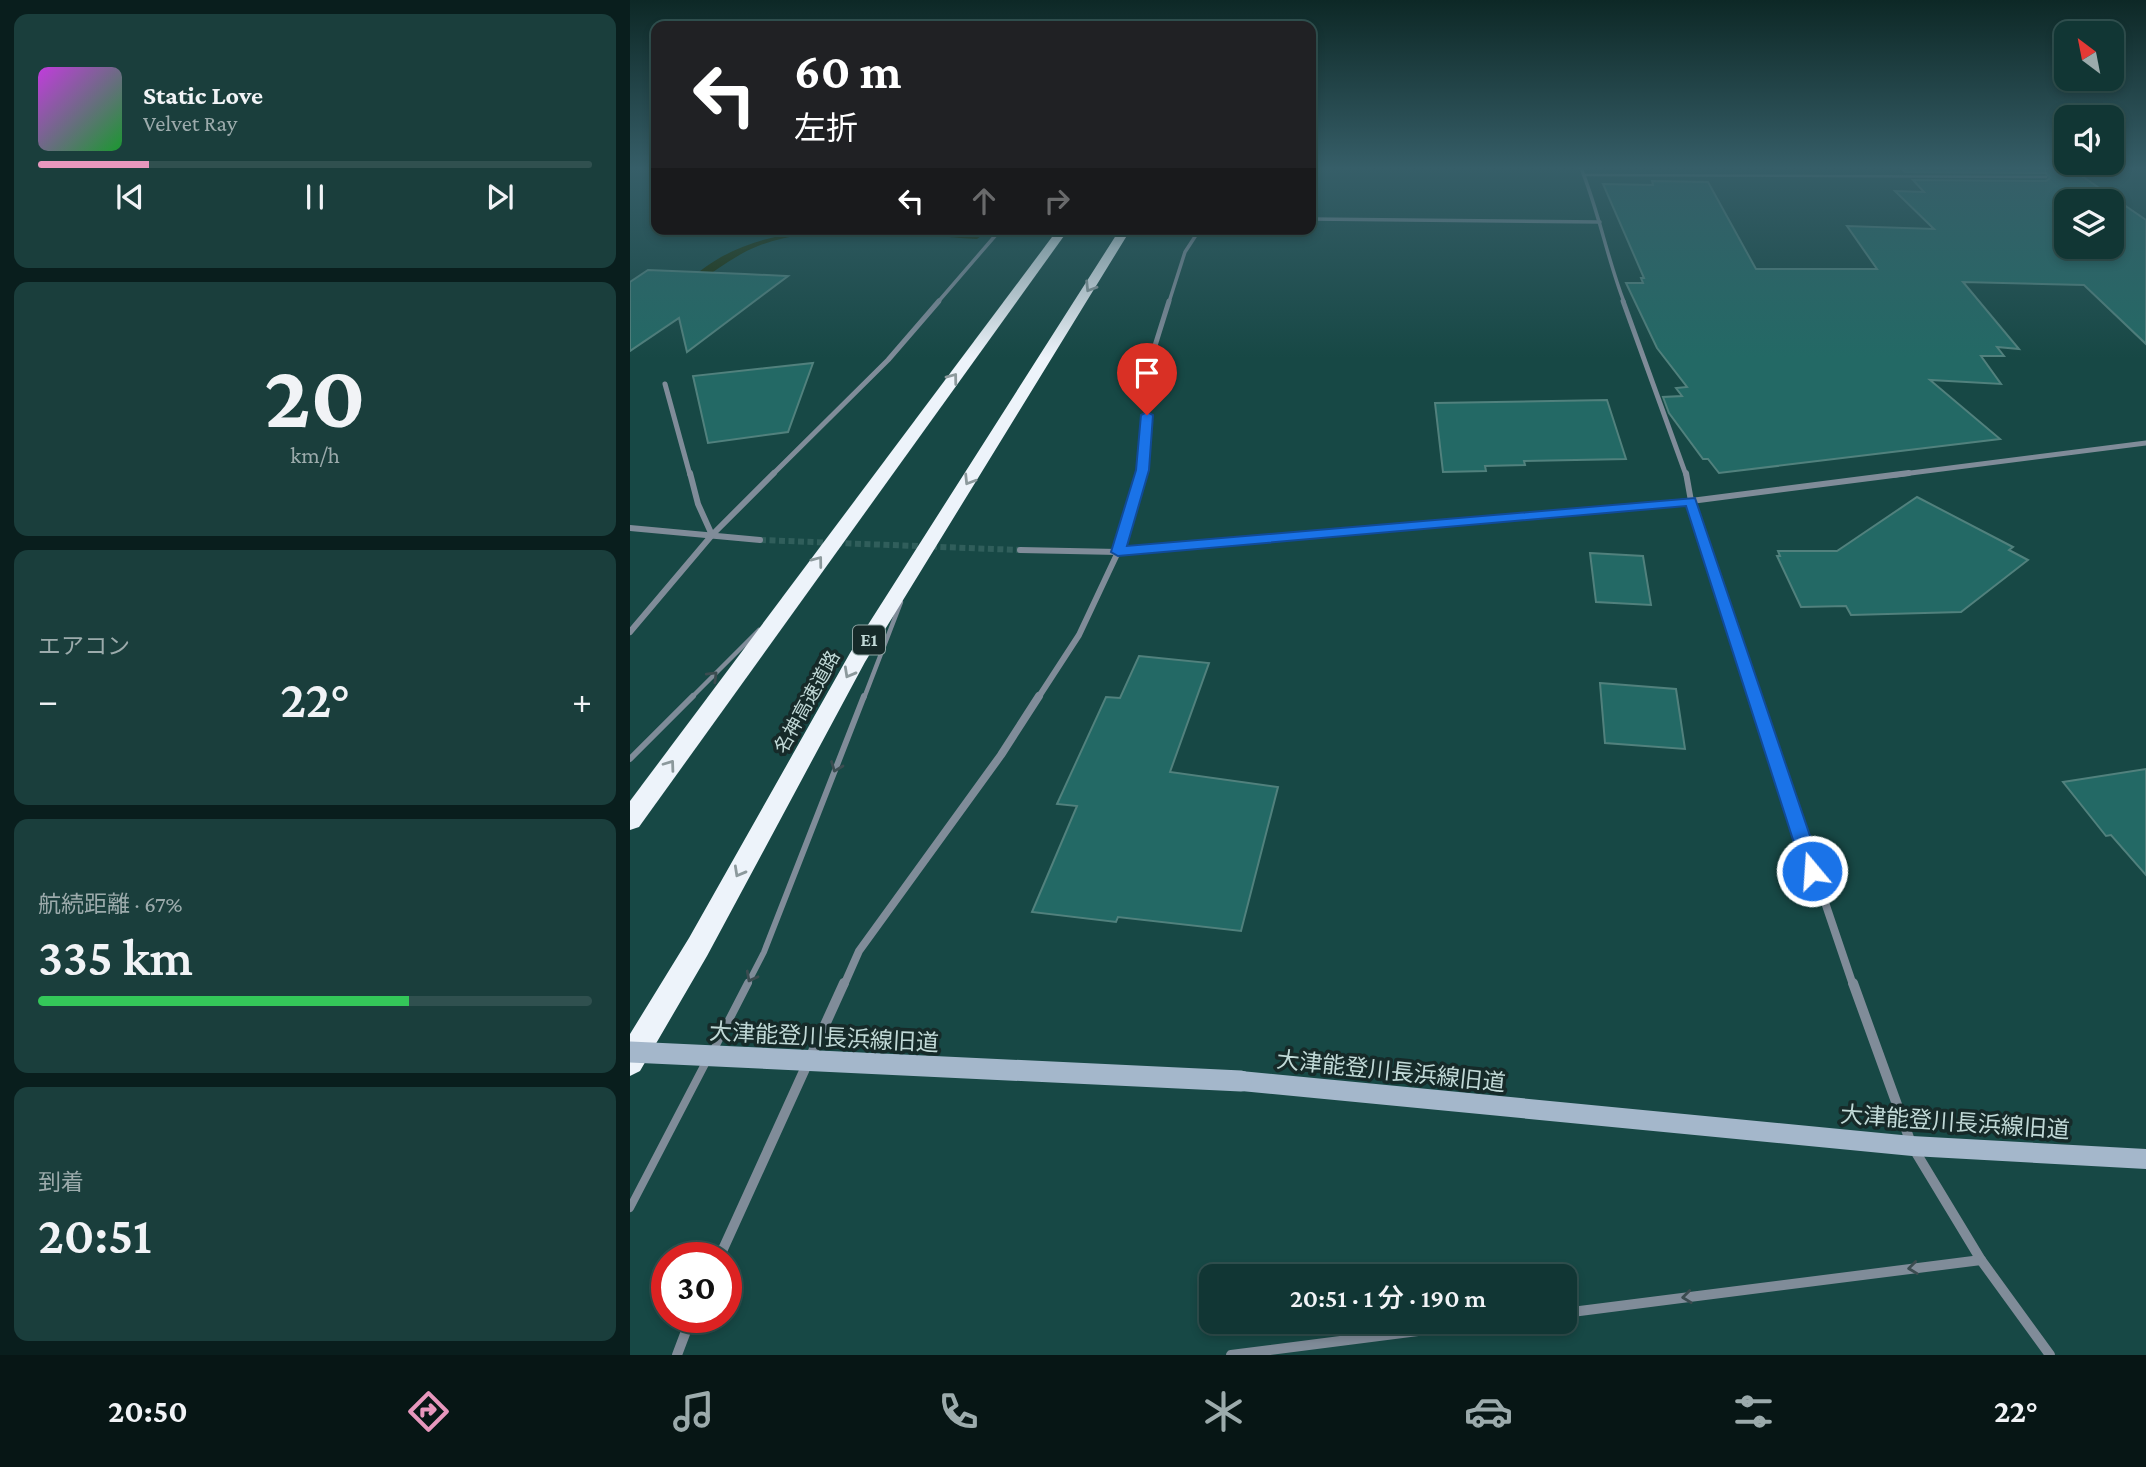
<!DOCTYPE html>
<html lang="ja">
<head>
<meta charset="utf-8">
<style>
	:root { --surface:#113634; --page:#1a3e3c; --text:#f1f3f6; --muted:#9cabac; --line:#30504f; --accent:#e797bd }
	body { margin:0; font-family:"Crimson Pro","Noto Sans JP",serif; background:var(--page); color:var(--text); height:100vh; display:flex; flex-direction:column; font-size:26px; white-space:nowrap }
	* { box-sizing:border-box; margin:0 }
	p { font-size:23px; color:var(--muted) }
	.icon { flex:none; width:38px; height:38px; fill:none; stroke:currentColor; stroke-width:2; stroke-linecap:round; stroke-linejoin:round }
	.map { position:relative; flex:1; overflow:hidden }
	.panel { display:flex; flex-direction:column; gap:14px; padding:14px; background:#091e1d; width:630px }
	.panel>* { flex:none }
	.hud { position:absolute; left:21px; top:21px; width:665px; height:214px; border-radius:14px; box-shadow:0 4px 10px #0003,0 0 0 2px var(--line); background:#202124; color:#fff; overflow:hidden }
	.needle { width:46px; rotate:328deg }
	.tools { position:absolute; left:1424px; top:21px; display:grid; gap:14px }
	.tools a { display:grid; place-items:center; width:70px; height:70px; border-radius:14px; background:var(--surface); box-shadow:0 4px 10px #0003,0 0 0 2px var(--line); font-size:35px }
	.speed { position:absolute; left:21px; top:1242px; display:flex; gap:14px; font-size:35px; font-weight:700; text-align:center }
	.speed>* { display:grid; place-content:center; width:91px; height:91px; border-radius:50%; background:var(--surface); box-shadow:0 4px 10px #0003,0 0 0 2px var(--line); line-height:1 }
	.speed .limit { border:10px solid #d22; background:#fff; color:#111 }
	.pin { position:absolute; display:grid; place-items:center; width:60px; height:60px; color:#fff; margin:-72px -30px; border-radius:50% 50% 50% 0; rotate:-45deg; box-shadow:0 0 7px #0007 }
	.pin .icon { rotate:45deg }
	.me { position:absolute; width:77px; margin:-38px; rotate:342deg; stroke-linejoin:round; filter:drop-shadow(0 0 5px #0008) }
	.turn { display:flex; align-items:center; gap:24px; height:147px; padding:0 28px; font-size:32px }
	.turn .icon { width:91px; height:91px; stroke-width:2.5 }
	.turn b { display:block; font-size:49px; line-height:60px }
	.lanes { display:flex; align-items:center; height:66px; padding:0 28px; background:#0003; justify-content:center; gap:35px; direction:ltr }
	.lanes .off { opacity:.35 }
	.big { font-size:52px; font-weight:600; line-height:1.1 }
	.panel .widget { flex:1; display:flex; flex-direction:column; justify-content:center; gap:10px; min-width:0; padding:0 24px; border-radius:14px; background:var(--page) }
	.panel .dial { align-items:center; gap:0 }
	.dial b { font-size:91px; line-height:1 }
	.song { display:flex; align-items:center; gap:21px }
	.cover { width:84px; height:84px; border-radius:10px; background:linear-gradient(135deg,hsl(290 70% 55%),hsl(130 70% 35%)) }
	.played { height:7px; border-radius:4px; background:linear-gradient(90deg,var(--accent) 20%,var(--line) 20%) }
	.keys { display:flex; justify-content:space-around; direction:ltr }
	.heat { display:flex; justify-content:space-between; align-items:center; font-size:38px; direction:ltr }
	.charge { height:10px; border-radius:5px; background:linear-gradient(90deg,#34c759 67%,var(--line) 0) }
	.trip { position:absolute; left:569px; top:1264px; width:378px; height:70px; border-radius:14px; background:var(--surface); box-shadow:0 4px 10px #0003,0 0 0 2px var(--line); font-weight:600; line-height:70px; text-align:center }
	.menu { display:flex; height:112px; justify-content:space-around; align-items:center; background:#071615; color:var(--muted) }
	.menu .icon { width:49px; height:49px }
	.menu .current { color:var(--accent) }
	.menu b { font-size:32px; color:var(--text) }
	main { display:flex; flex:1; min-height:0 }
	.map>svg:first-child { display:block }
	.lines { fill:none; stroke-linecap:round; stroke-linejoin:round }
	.stream { fill:#1a2b01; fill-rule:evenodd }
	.building { fill:#236965; stroke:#51817d; stroke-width:2; fill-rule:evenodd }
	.street-tunnel { stroke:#305e5b; stroke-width:6; stroke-dasharray:6 3.5; stroke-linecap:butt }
	.lane-far3 { stroke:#808c99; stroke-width:2.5 }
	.lane-far2 { stroke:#808c99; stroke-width:4.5 }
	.lane-far1 { stroke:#808c99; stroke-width:6 }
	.lane { stroke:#808c99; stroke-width:8 }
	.street-far4 { stroke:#808c99; stroke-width:3.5 }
	.street-far3 { stroke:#808c99; stroke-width:5 }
	.street-far2 { stroke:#808c99; stroke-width:6 }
	.street-far1 { stroke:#808c99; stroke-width:8 }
	.street { stroke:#808c99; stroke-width:10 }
	.secondary { fill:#a4b7cb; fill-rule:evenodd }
	.highway { fill:#edf3fa; fill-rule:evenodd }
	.secondary-bridge { stroke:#a4b7cb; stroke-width:21 }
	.oneway { stroke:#8c999c }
	.oneway2 { stroke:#3b4c50 }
	.route { fill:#1a73e8; stroke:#114b97; stroke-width:2 }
	.labels { text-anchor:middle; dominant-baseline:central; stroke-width:7; stroke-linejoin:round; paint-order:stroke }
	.shield { fill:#162a29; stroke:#8ea4a3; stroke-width:2 }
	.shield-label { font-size:18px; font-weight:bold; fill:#c1d9d7 }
	.street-label { font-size:19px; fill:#c1d9d7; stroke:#162a29 }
	.near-street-label { font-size:23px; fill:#c1d9d7; stroke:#162a29 }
</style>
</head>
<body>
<main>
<section class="panel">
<div class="widget">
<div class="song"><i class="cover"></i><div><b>Static Love</b><p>Velvet Ray</p></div></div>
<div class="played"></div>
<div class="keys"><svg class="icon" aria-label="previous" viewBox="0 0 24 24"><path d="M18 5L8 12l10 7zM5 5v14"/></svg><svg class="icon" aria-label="pause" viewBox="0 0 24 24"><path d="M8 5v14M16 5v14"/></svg><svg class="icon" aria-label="next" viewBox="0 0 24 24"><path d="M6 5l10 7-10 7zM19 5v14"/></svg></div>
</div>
<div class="widget dial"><b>20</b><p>km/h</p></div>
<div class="widget"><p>エアコン</p>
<div class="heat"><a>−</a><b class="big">22°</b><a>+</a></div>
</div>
<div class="widget"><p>航続距離 · 67%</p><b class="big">335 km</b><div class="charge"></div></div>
<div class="widget"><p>到着</p><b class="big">20:51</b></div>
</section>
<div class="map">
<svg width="1516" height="1355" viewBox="0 0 1516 1355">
	<rect width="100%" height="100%" fill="#174845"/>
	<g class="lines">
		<!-- stream -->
		<path class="stream" d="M270 229 347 233 351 236 347 239C284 235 186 222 128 246 105 255 85 271 64 285L56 283C116 226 194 229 270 229Z"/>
	</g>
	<!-- building -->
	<g class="building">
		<path d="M1270 168H1440L1516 220V344L1454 285 1333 282 1389 349 1367 347 1374 356H1351L1371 384 1300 380 1370 439 1089 473 1078 459H1073L1039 413 1033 397 1052 396 1046 388 1057 387 1027 348 996 283H1013L1011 278H1014L973 184 1023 185 1022 181 1078 182 1126 269H1247L1217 226 1304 229 1265 191 1294 192 1283 180 1416 181 1420 178 1416 173 1275 172ZM1437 201H1482V247H1437Z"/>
		<polygon points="18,270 115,274 158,276 57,352 49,318 0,351 0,282"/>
		<polygon points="183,363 158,432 78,443 63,376"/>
		<polygon points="977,400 996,459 894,461 895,465 855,466 856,471 813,472 805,403"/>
		<polygon points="1287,497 1383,547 1379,550 1398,560 1331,612 1221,615 1216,606 1171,607 1147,556 1150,556 1148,551 1207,551"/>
		<polygon points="960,553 1013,556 1021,605 966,602"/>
		<polygon points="509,656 579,663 540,772 648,787 611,931 488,917 486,922 402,912 447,806 427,804 476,697 490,698"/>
		<polygon points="970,683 1046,689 1055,749 975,743"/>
		<polygon points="1516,769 1516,875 1481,835 1476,836 1433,782"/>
	</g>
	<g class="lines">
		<!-- street-tunnel -->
		<polyline class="street-tunnel" points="130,540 390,550"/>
		<!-- lane-far3 -->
		<polyline class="lane-far3" points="955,175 1416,177"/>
		<!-- lane-far2 -->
		<g class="lane-far2">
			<polyline points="61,698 129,630"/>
			<polyline points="234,698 271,602"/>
		</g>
		<!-- lane-far1 -->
		<g class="lane-far1">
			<polyline points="0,759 63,696"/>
			<polyline points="117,985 134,952 234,696"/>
		</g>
		<!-- lane -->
		<g class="lane">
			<polyline points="83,1051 118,983"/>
			<polyline points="0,1208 76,1062"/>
		</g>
		<!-- street-far4 -->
		<g class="street-far4">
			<path d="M951 168C969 212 977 258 994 302"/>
			<polyline points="681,219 970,222"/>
			<polyline points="308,302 371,229"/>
			<polyline points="539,302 555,252 570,229"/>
		</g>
		<!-- street-far3 -->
		<g class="street-far3">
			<polyline points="993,301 1056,475"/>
			<polyline points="35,384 60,475"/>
			<polyline points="142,475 258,360 309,301"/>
			<polyline points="511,475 517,415 513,396 518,368 539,301"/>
			<polyline points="1265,475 1516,443"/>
		</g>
		<!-- street-far2 -->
		<g class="street-far2">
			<polyline points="60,473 68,504 82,535"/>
			<polyline points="1056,473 1061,501 1125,698"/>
			<polyline points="0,528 130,540"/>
			<polyline points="390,550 488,552 1061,501 1279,473"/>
			<polyline points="0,632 82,535 144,473"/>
			<polyline points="408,698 449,635 488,552 511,473"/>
		</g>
		<!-- street-far1 -->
		<g class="street-far1">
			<polyline points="1125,696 1223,985"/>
			<polyline points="214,985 229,951 371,755 409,696"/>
		</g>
		<!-- street -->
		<g class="street">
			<polyline points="1223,983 1282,1146 1351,1260 1420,1355"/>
			<polyline points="89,1258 214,983"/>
			<polyline points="934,1313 1351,1260"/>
			<polyline points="47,1355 61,1318"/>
			<polyline points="601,1355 866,1321"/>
		</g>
		<!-- secondary -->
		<polygon class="secondary" points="611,1071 1282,1136 1516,1149 1516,1169 1282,1156 611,1091 604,1088 601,1081 604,1074"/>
		<!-- highway -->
		<g class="highway">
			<polygon points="428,229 439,229 9,827 0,830 0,801"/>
			<polygon points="490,229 501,229 235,662 77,956 10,1071 0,1076 0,1034 59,938 220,653"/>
		</g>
		<!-- secondary-bridge -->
		<polyline class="secondary-bridge" points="0,1052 611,1081"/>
	</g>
	<!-- one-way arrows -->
	<defs><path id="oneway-chevron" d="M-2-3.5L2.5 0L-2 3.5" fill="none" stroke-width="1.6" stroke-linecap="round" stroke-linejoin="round" transform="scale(1.75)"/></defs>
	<g class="oneway">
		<use href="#oneway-chevron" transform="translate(460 287) rotate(122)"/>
		<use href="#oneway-chevron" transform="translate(323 378) rotate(-53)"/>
		<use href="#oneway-chevron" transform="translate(339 480) rotate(122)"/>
		<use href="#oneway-chevron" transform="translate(188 561) rotate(-53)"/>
		<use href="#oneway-chevron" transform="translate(219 673) rotate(119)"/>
		<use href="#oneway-chevron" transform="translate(40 765) rotate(-54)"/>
		<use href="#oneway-chevron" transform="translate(109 872) rotate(119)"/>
	</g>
	<g class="oneway2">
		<use href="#oneway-chevron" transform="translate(83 676) rotate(-45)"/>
		<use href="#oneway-chevron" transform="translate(206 767) rotate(111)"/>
		<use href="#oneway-chevron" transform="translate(121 977) rotate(118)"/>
		<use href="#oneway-chevron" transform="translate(1283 1268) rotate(173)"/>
		<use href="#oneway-chevron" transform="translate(1057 1297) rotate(173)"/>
	</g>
	<!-- sky -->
	<linearGradient id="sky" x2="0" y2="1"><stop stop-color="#0d2826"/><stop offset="0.47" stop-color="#365e68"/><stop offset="1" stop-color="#365e68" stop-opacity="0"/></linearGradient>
	<rect width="1516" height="358" fill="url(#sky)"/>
	<!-- route -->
	<polygon class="route" points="517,412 523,415 519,470 497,546 1065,498 1192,871 1189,877 1182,879 1176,877 1173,871 1056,506 488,556 481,552 506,470 511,415"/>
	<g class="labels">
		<!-- shield labels -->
		<rect class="shield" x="223" y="625.5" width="32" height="29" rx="5"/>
		<g class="shield-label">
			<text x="239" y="640">E1</text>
		</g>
		<!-- street labels -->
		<g class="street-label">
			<text transform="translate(177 702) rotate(-61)">名神高速道路</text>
		</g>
		<!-- near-street labels -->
		<g class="near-street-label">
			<text transform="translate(194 1037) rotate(3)">大津能登川長浜線旧道</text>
			<text transform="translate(761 1071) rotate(6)">大津能登川長浜線旧道</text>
			<text transform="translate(1325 1122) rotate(4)">大津能登川長浜線旧道</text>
		</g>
	</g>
</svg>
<div class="tools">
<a><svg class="needle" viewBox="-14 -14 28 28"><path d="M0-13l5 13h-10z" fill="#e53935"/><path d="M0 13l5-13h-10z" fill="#9cabac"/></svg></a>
<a><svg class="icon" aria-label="sound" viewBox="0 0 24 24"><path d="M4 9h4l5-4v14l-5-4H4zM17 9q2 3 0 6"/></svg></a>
<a><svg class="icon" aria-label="layers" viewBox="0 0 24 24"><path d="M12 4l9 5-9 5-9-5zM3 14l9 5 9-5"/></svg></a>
</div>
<div class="speed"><div class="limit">30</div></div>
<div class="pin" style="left:517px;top:415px;background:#d93025"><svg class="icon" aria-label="arrive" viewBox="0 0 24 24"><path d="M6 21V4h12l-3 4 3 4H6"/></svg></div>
<svg class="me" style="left:1182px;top:871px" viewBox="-20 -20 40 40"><circle r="17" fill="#1a73e8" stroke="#fff" stroke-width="3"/><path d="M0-11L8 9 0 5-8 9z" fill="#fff"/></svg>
<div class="trip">20:51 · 1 分 · 190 m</div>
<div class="hud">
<div class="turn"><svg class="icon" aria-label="left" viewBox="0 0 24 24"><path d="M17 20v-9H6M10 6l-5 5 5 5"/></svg><div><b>60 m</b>左折</div></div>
<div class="lanes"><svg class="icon" aria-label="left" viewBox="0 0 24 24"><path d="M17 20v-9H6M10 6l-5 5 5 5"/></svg><svg class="icon off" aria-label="ahead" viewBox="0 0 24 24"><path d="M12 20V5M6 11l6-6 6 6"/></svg><svg class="icon off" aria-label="right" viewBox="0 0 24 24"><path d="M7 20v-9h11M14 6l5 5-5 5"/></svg></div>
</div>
</div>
</main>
<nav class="menu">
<b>20:50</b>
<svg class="icon current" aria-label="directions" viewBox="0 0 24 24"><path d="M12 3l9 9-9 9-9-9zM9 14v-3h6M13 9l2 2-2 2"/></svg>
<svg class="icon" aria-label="music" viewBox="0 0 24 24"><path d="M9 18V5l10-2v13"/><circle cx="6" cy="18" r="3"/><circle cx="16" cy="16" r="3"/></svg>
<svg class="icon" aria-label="phone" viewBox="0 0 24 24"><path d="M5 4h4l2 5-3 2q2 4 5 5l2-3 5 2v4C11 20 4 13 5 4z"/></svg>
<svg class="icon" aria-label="climate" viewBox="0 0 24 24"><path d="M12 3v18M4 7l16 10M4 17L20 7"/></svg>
<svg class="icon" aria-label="car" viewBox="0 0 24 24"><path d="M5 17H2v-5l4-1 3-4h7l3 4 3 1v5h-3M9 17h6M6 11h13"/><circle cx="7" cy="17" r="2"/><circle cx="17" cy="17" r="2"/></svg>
<svg class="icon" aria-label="filters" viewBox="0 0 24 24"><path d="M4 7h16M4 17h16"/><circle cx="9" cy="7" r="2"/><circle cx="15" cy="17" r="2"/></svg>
<b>22°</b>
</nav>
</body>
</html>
